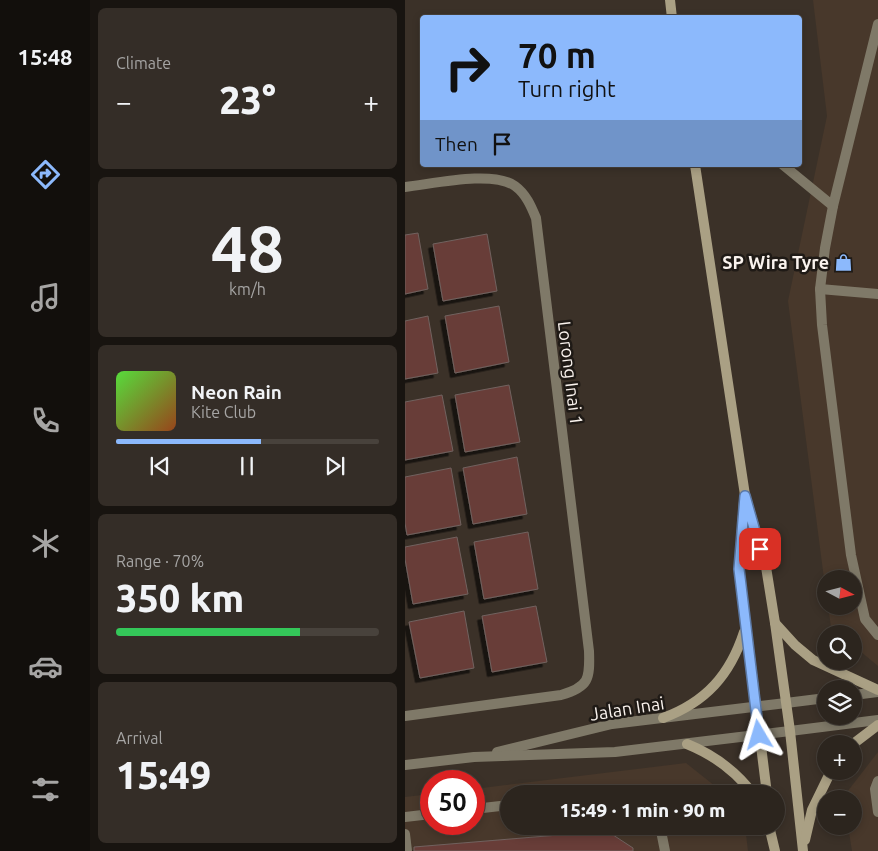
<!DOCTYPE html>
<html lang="en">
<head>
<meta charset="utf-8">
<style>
	:root { --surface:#2c251e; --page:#342d27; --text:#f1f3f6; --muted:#a6a5a4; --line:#48423c; --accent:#8cb9fc }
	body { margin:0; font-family:Ubuntu,sans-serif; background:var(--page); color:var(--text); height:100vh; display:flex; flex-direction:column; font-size:19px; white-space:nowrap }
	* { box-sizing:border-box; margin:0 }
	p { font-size:16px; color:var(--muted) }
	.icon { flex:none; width:28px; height:28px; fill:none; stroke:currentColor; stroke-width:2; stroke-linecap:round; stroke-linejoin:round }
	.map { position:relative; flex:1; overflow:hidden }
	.drawer { display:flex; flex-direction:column; gap:8px; padding:8px; background:#181410; width:315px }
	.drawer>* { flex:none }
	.guide { position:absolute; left:15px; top:15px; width:382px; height:152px; border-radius:5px; box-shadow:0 2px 8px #0003,0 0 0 1px var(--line); background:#8cb9fc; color:#111; overflow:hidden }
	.needle { width:32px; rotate:97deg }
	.tools { position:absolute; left:412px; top:570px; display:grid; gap:10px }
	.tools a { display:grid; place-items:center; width:45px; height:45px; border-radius:50%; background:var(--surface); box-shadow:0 2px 8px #0003,0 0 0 1px var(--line); font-size:25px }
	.speed { position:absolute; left:15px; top:770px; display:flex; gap:10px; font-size:25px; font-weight:700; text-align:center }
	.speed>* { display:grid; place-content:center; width:65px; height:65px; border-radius:50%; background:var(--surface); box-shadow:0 2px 8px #0003,0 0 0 1px var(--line); line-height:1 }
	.speed .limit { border:8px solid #d22; background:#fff; color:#111 }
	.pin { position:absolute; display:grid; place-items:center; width:42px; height:42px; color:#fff; margin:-21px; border-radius:10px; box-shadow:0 2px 8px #0006 }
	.me { position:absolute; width:55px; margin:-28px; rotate:353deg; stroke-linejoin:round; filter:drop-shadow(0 0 4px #0008) }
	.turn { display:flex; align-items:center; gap:18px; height:105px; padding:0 15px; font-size:22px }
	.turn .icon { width:65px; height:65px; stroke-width:2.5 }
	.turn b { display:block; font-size:35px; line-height:42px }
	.then { display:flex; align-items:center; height:48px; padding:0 15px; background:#0003; gap:10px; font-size:19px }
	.big { font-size:38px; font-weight:800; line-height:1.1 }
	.drawer .widget { flex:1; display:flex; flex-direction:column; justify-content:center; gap:8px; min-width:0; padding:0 18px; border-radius:8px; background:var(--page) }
	.drawer .dial { align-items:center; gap:0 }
	.dial b { font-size:65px; line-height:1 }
	.song { display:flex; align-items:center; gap:15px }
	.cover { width:60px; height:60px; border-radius:8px; background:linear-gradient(135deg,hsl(110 70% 55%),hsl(20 70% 35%)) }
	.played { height:5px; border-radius:2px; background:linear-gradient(90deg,var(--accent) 55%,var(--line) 55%) }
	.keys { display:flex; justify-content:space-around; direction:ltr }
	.heat { display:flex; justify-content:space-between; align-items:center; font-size:28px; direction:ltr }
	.charge { height:8px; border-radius:4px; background:linear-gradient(90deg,#34c759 70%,var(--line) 0) }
	.trip { position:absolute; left:95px; top:785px; width:285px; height:50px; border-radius:25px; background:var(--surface); box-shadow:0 2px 8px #0003,0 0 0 1px var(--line); font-weight:800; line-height:50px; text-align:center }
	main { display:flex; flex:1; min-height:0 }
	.tab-bar { display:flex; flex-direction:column; width:90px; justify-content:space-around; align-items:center; background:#120f0c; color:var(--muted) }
	.tab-bar .icon { width:35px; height:35px }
	.tab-bar .selected { color:var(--accent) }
	.tab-bar b { font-size:22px; color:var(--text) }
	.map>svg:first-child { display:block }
	.built { fill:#48382b }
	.building { fill:#683e39; stroke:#71625f; filter:url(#shadow) }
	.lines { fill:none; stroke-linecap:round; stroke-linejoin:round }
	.service { stroke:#7f7968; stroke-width:10 }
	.minor { stroke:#7f7968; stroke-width:10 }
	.tertiary { stroke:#7f7968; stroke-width:10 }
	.secondary { stroke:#aaa084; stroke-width:10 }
	.route-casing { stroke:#5b78a4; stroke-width:12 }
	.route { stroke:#8cb9fc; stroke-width:9 }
	.labels { text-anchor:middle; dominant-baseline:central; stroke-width:5; stroke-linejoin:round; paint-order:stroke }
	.poi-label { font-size:18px; font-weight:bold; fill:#faf3ee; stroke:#1f1a16; text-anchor:end }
	.street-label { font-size:18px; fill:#faf3ee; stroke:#1f1a16 }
</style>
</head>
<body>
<main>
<nav class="tab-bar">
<b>15:48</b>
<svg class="icon selected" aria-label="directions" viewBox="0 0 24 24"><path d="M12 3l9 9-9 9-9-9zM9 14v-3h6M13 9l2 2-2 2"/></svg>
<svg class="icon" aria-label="music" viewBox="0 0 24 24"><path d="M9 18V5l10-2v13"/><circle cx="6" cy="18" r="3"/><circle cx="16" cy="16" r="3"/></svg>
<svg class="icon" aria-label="phone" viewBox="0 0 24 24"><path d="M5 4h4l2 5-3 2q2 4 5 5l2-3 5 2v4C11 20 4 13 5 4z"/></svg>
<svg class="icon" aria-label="climate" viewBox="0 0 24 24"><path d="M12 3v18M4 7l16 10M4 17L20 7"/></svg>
<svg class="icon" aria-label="car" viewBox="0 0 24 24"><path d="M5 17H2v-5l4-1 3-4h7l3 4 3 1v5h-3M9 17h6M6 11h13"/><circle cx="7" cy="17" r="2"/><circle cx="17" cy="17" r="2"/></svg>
<svg class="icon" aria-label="filters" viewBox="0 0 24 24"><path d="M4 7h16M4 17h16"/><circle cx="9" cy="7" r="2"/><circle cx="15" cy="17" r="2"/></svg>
</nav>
<section class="drawer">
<div class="widget"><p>Climate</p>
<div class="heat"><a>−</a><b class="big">23°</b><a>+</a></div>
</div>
<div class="widget dial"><b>48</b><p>km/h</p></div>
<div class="widget">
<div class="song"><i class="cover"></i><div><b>Neon Rain</b><p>Kite Club</p></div></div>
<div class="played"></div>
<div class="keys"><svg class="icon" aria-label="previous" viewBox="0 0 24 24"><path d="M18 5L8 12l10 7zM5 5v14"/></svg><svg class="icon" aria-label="pause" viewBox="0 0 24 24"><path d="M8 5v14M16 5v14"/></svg><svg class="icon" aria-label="next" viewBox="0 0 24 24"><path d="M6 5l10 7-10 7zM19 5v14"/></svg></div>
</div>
<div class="widget"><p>Range · 70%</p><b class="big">350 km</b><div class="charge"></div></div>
<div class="widget"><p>Arrival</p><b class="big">15:49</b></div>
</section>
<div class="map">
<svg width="473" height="851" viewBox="0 0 473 851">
	<defs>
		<filter id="shadow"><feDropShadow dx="-4.5" dy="4.5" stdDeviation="0" flood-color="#0009"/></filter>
	</defs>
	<rect width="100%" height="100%" fill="#3b3128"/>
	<!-- built -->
	<g class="built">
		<polygon points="408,0 473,0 473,666 449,646 449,634 434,634 426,627 423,606 449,606 449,579 421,579 421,594 383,301 422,116"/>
		<polygon points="473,752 473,851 447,851 443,826 449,826 449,799 439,799 439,796"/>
		<polygon points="281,763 320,794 104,794 104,826 340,826 343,851 0,851 0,797 26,794 26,824 69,824 69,789"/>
	</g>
	<!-- building -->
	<g class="building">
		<polygon points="13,233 23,289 0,294 0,235"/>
		<polygon points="82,234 92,291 38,301 28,244"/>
		<polygon points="94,306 104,362 50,373 40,316"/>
		<polygon points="23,316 33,373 0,379 0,321"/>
		<polygon points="104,385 115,442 60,452 50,395"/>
		<polygon points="37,395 48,451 0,460 0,402"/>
		<polygon points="112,457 122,514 68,524 58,468"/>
		<polygon points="46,468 56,525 2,535 0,523 0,477"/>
		<polygon points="123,532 133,589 79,599 69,542"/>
		<polygon points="52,537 63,594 8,604 0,559 0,547"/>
		<polygon points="131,606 142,662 87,672 77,616"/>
		<polygon points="59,611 69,668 15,678 4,622"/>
		<polygon points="202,831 228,848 228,851 9,851 9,847"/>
	</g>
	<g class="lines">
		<!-- service -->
		<g class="service">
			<polyline points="415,289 473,294"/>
			<polyline points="0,834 2,851"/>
		</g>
		<!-- minor -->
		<g class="minor">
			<polyline points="473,24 428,206 420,248 415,289 417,325 424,381 446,555 460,619 473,635"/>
			<polyline points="378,165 428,206"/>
			<path d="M0 187C28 184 87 170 110 186 121 194 126 206 131 218L184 651C185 679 184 687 156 695L0 716"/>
			<polyline points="449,695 473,692"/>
			<polyline points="381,703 421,698"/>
			<polyline points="385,731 473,720"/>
			<polyline points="473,781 470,789 473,812"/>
			<polyline points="205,794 209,794"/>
			<polyline points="69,809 104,805"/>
			<polyline points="0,817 26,814"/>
			<polyline points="255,826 260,851"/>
		</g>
		<!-- tertiary -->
		<g class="tertiary">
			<polyline points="92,752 207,724 381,703"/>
			<polyline points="0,765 69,757 210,752 385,731"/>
		</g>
		<!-- secondary -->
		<g class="secondary">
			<polyline points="265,0 267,18"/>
			<polyline points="290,165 340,495 361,567 370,623 385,731 398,851"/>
			<polyline points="339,501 334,569 362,794"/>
			<polyline points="370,623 390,645 408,660 473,690"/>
			<path d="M258 718C301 702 325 675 339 632"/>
			<path d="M282 744C309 755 330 770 348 794"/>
			<polyline points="448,744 473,725"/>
			<polyline points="364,826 370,851"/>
			<polyline points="400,840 407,810 426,771"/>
		</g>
	</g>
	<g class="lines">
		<defs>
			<polyline id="route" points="354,735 334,569 340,496 355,549"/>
		</defs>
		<!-- route casing -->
		<use href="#route" class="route-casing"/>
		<!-- route -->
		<use href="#route" class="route"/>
	</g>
	<!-- icons -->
	<defs>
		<symbol id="shop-bare" viewBox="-9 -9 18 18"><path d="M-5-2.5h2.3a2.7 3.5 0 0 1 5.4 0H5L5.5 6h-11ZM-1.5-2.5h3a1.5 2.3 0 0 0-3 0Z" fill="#8cb9fc" stroke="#1f1a16" stroke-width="2.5" paint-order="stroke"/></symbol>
	</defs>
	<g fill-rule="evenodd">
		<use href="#shop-bare" x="426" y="250" width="25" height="25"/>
	</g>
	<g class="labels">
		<!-- poi labels -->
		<g class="poi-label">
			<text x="424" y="262">SP Wira Tyre</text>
		</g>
		<!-- street labels -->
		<g class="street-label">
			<text transform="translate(166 373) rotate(83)">Lorong Inai 1</text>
			<text transform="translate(222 708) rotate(-9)">Jalan Inai</text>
		</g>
	</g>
</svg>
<div class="tools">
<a><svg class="needle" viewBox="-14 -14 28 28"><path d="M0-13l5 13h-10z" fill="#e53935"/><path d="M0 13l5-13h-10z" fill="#a6a5a4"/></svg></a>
<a><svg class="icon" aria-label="search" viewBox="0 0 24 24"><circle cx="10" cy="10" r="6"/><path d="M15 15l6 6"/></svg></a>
<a><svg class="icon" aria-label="layers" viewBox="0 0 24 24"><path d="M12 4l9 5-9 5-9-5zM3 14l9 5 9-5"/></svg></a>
<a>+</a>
<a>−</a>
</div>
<div class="speed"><div class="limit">50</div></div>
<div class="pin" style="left:355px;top:549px;background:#d93025"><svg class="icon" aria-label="arrive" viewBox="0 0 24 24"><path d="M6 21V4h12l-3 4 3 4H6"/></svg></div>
<svg class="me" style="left:354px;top:735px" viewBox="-20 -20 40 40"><path d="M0-17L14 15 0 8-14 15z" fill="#8cb9fc" stroke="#fff" stroke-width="4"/></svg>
<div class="trip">15:49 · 1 min · 90 m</div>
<div class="guide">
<div class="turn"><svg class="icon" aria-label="right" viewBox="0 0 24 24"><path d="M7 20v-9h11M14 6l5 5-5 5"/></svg><div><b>70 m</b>Turn right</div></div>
<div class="then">Then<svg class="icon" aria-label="arrive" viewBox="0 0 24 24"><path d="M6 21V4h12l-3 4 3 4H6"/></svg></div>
</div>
</div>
</main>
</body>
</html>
